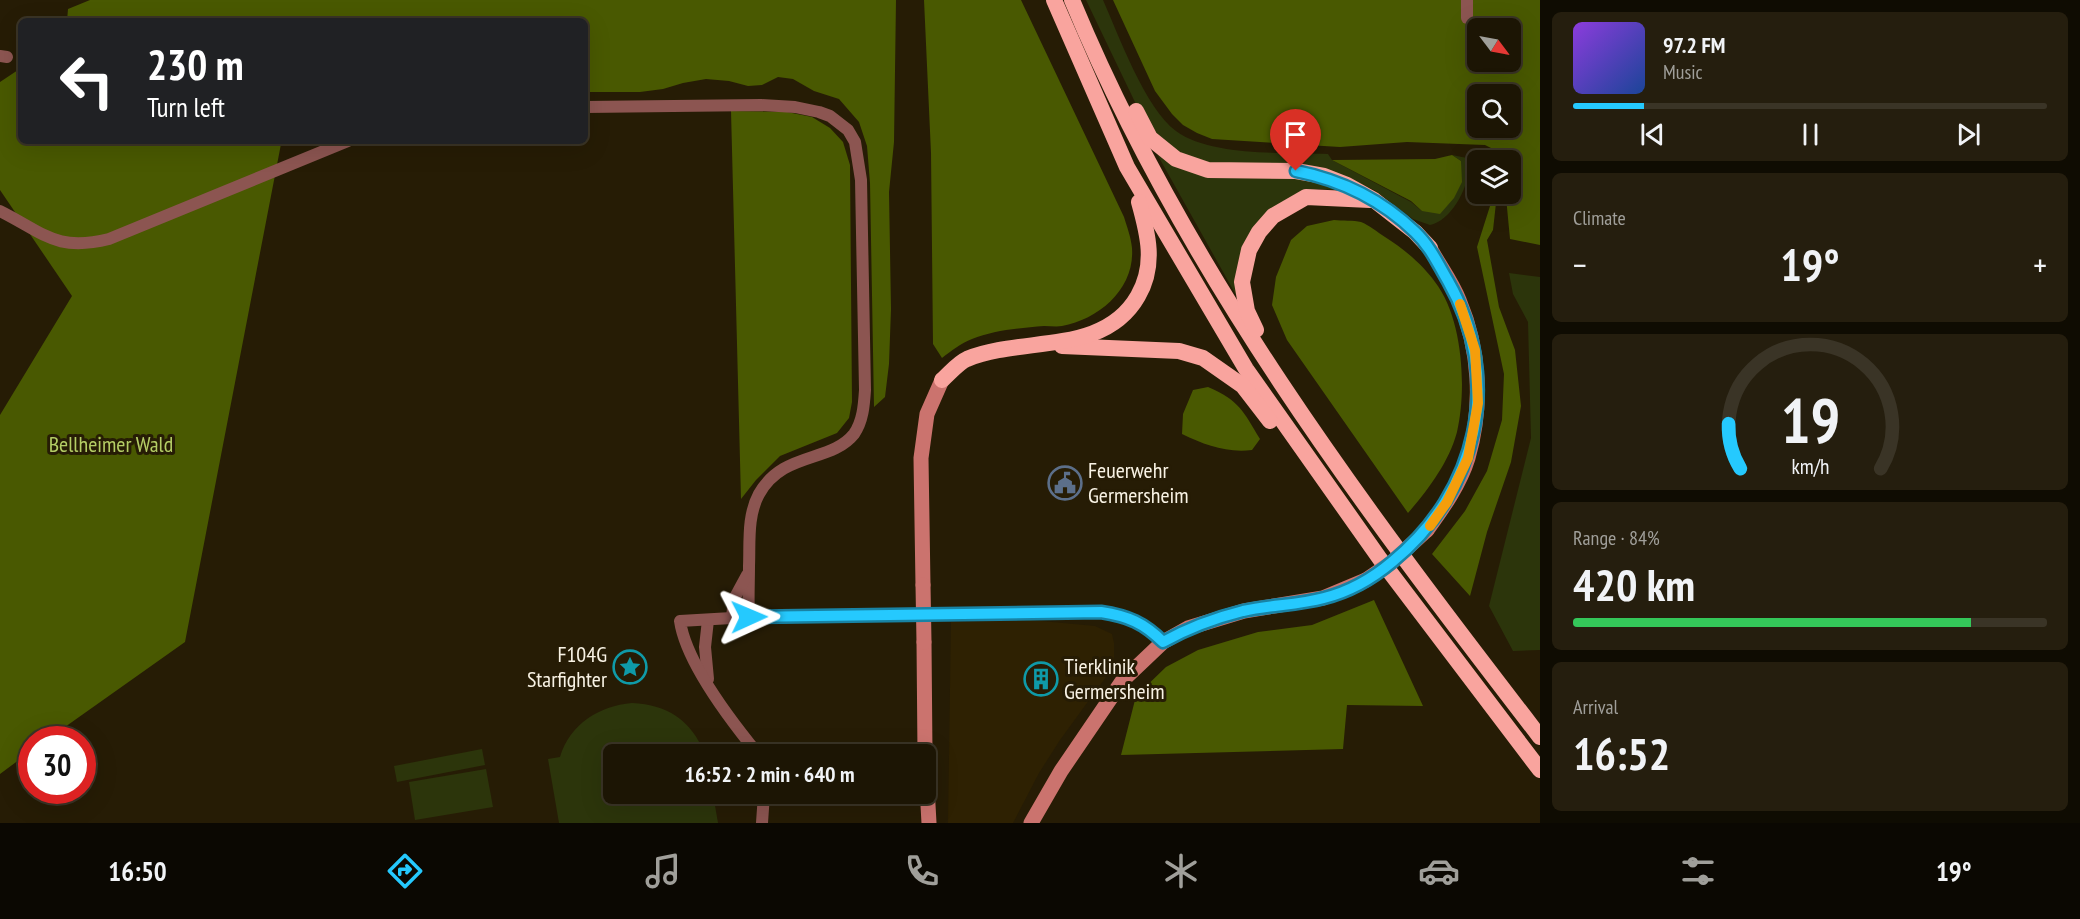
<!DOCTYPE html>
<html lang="en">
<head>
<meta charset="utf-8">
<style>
	:root { --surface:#1c1504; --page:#251e0e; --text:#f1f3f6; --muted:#a09f9a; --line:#3a3426; --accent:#25c9fe }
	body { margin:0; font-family:"PT Sans Narrow",sans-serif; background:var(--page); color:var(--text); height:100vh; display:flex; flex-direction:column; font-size:22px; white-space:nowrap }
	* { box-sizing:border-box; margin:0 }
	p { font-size:20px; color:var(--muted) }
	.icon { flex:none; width:33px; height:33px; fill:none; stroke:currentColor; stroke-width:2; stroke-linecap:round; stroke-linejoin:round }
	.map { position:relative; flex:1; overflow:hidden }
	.details { display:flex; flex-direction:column; gap:12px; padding:12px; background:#0f0c02; width:540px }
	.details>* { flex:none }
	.top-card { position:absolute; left:18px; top:18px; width:570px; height:126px; border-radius:9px; box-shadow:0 6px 24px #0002,0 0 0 2px var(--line); background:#202124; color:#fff; overflow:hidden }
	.needle { width:39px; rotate:122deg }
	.buttons { position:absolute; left:1467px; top:18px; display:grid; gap:12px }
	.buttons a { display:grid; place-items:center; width:54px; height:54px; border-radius:9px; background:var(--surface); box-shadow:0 6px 24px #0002,0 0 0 2px var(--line); font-size:30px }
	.speed { position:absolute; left:18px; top:726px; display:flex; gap:12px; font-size:30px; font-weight:700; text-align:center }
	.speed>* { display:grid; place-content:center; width:78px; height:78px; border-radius:50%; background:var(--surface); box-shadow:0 6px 24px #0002,0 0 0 2px var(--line); line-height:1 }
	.speed .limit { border:9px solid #d22; background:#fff; color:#111 }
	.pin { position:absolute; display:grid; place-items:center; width:51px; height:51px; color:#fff; margin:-62px -26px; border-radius:50% 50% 50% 0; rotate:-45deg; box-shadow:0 0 6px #0007 }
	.pin .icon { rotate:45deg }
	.me { position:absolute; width:66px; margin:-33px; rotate:89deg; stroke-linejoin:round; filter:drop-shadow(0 0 4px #0008) }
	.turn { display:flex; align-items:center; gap:21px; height:126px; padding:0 30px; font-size:27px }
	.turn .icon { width:78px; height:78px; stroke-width:2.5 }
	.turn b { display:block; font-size:42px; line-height:51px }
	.big { font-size:45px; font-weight:600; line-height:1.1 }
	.details .tile { flex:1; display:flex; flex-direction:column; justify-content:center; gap:9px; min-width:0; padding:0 21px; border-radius:9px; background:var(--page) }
	.details .dial { align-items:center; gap:0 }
	.dial svg { height:156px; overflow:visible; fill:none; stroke:var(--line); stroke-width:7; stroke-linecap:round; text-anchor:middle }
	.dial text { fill:var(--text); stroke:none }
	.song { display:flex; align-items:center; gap:18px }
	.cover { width:72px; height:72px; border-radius:9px; background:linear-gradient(135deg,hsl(270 70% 55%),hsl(220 70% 35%)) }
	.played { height:6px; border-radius:3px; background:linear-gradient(90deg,var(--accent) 15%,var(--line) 15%) }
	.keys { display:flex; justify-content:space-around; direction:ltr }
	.heat { display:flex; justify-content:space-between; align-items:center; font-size:33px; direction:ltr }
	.charge { height:9px; border-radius:4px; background:linear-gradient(90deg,#34c759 84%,var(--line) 0) }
	.trip { position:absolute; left:603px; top:744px; width:333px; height:60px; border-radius:9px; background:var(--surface); box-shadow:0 6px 24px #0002,0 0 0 2px var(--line); font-weight:600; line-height:60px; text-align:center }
	.tabs { display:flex; height:96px; justify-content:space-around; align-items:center; background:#0b0802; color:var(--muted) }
	.tabs .icon { width:42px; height:42px }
	.tabs .active { color:var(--accent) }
	.tabs b { font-size:27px; color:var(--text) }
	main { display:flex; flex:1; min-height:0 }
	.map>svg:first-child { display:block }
	.built { fill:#2e2102 }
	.green { fill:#2c350b }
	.forest { fill:#495901; fill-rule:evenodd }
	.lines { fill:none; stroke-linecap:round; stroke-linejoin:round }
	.minor { stroke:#8c5551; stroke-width:12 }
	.secondary { stroke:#cb736e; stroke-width:15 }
	.trunk { stroke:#f9a49e; stroke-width:16 }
	.secondary-bridge { stroke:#cb736e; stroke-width:15 }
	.route-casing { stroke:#1883a5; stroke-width:15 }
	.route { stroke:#25c9fe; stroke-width:10 }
	.slow { stroke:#f59e0b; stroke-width:10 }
	.labels { text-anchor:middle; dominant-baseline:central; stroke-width:6; stroke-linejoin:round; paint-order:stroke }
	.park-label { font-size:22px; fill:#b4cd65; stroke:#261c05 }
	.poi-label { font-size:22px; fill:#f9f3e5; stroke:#261c05; text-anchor:start }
</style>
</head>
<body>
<main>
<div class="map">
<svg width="1540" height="823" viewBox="0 0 1540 823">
	<rect width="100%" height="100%" fill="#261c05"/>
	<!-- built -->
	<polygon class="built" points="1031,620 1095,626 1112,634 1114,643 1114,666 1060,740 1039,773 1013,823 948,823 951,622"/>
	<!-- green -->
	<g class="green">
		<path d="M1086 0H1103C1119 36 1145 108 1176 131 1211 157 1285 152 1328 154L1332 160 1411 202 1422 211 1461 161 1452 155 1467 158C1474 180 1453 220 1430 225L1413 219 1374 190 1347 178 1226 167 1182 156 1145 123Z"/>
		<polygon points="1157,154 1173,162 1314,178 1338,190 1319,189 1310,190 1278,205 1236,295"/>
		<polygon points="1509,273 1540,277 1540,650 1513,651 1489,606 1531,438 1528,322 1513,294"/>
		<path d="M632 703C668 705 691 720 705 754H614V794H713L718 823H559L548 759 560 757C570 724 599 706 632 703Z"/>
		<polygon points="482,749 485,765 397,782 394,766"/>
		<polygon points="486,769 493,807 415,820 409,782"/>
	</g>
	<!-- forest -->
	<g class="forest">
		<polygon points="90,0 896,0 894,142 889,192 891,309 889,364 885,397 874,407 870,183 867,146 859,122 839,99 814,91 793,79 778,77 762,85 748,86 729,81 706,79 683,83 663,89 640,92 585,92 585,21 67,21 68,9"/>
		<path d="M924 0H1021L1124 217C1127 227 1131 237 1132 248 1135 288 1100 319 1062 326 1057 327 1050 326 1044 326 1021 328 994 330 972 339 961 343 951 351 942 358L933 344 931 153Z"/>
		<path d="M1113 0H1540V245L1510 239 1506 197 1507 194H1510V160H1506L1493 149 1485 145 1407 142 1340 147 1212 139 1197 133 1183 125 1172 114 1155 91ZM1478 28H1510V62H1478ZM1478 94H1510V128H1478Z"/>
		<polygon points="21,68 21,141 287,141 281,144 185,642 48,739 32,740 31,751 0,774 0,415 72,296 0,190 0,82"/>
		<polygon points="731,111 787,112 812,117 830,128 843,142 850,165 852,402 849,418 837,433 780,456 756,480 741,499"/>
		<polygon points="1452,155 1461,161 1462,182 1454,198 1440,214 1422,211 1411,201 1332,160 1435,159"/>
		<polygon points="1492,194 1497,194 1493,230 1487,240 1499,307 1515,350 1521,406 1511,462 1487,532 1470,596 1432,554 1465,511 1487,471 1502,420 1504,374 1477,247 1490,206"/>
		<path d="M1334 220C1342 221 1354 220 1361 222 1369 225 1377 232 1385 237 1403 248 1423 265 1435 282 1463 318 1467 389 1457 432 1449 462 1428 490 1408 513L1287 340 1272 305 1276 277 1291 240 1307 226Z"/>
		<path d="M1208 387C1240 401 1243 411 1260 439L1252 450C1226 453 1205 445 1182 434L1183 414 1193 390Z"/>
		<polygon points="1374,600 1423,706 1347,705 1343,749 1121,755 1136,696 1166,667 1198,650 1258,632 1312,625"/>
	</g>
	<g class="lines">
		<!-- minor -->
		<g class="minor">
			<polyline points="1467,0 1467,18"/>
			<polyline points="0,56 7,57"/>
			<path d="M585 107 761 105 795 107 819 112 830 116 848 130 855 142 861 180 865 390C864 405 863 421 854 434 831 463 783 451 759 494 747 516 750 543 749 566 749 583 748 600 749 617"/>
			<path d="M0 211C44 233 56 252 109 239L348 141"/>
			<polyline points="732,618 734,599 747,575"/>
			<polyline points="708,679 705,647 708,620"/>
			<path d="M758 754C731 721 686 663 680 621L749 617 1101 612C1127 616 1145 624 1163 642"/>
			<polyline points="762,823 764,794"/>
		</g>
		<!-- secondary -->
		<g class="secondary">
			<path d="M1427 530C1443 508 1460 484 1468 458 1483 406 1480 350 1459 300 1452 282 1439 265 1430 248"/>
			<polyline points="923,585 921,458 927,414 942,380"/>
			<polyline points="924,642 925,754"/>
			<polyline points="926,769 929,823"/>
			<polyline points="1031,823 1061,771 1123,680 1163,642 1188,628 1244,611 1323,598 1366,580"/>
		</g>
		<!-- trunk -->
		<g class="trunk">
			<polyline points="1054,0 1127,167 1246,369 1380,559 1540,770"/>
			<path d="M1072 0C1184 271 1362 506 1540 737"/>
			<polyline points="1136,111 1150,138 1176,159 1208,170 1296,171 1324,176 1347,185 1374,200 1415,232 1430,248"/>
			<polyline points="1256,330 1247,311 1242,282 1249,250 1259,232 1273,216 1306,197 1370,200"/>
			<polyline points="1062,346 1179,351 1203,358 1243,386 1270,421"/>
			<path d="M942 380C950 373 958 363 967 359 1023 336 1104 356 1138 296 1156 265 1148 234 1139 202"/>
		</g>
		<!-- secondary-bridge -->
		<g class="secondary-bridge">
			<polyline points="1366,580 1391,563 1427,530"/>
			<polyline points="923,585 924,642"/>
		</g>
	</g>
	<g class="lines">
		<defs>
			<path id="route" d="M749 617 1101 612C1128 616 1144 623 1163 642 1188 628 1215 618 1243 611 1270 605 1298 605 1324 598 1348 592 1373 578 1392 562 1478 492 1504 379 1448 281 1438 264 1430 246 1415 232 1382 200 1341 180 1296 171"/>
		</defs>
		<!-- route casing -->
		<use href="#route" class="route-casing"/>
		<!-- route -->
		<use href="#route" class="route"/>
		<!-- slow -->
		<polyline class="slow" points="1430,526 1447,502 1468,458 1478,403 1475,350 1460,304"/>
	</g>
	<!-- icons -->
	<defs>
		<symbol id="civic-ring" viewBox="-11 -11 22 22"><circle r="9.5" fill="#261c05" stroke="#5c6f8a" stroke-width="1.5"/><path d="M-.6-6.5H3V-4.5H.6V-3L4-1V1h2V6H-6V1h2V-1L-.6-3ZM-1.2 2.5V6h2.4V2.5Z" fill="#5c6f8a"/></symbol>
		<symbol id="sight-ring" viewBox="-11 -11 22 22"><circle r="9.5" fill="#261c05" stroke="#0f9aa8" stroke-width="1.5"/><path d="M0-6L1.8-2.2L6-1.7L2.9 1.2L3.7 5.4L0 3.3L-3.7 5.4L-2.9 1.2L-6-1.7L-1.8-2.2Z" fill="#0f9aa8"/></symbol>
		<symbol id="building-ring" viewBox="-11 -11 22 22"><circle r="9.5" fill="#261c05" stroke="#0f9aa8" stroke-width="1.5"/><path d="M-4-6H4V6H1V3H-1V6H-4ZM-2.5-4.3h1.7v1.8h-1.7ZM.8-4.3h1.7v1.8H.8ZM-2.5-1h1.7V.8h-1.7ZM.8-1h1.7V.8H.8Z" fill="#0f9aa8"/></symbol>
	</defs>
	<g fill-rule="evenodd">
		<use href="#civic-ring" x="1046" y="464" width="38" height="38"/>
		<use href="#sight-ring" x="611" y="648" width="38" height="38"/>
		<use href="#building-ring" x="1022" y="660" width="38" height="38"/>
	</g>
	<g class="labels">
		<!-- park labels -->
		<g class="park-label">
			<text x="111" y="444">Bellheimer Wald</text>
		</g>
		<!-- poi labels -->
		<g class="poi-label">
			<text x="1088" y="470">Feuerwehr<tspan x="1088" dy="25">Germersheim</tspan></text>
			<text x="607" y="654" text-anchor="end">F104G<tspan x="607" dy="25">Starfighter</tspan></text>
			<text x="1064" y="666">Tierklinik<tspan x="1064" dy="25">Germersheim</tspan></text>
		</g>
	</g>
</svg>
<div class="buttons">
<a><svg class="needle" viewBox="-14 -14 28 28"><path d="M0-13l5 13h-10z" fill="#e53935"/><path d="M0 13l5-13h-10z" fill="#a09f9a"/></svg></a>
<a><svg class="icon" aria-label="search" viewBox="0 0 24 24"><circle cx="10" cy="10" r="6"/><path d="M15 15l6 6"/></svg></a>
<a><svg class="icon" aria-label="layers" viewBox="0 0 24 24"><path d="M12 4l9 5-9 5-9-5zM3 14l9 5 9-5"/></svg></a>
</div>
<div class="speed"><div class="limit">30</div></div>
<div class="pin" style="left:1296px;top:171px;background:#d93025"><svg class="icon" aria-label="arrive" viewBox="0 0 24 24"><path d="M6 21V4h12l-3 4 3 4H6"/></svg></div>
<svg class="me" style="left:749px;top:617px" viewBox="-20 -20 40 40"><path d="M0-17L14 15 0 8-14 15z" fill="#25c9fe" stroke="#fff" stroke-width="4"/></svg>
<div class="trip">16:52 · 2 min · 640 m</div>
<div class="top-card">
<div class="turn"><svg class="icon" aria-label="left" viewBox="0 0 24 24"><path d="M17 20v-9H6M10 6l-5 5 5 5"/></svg><div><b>230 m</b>Turn left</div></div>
</div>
</div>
<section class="details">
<div class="tile">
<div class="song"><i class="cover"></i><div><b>97.2 FM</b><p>Music</p></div></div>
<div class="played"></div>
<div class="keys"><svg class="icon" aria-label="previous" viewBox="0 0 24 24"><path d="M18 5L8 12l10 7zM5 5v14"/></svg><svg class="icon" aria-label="pause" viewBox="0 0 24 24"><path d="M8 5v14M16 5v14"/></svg><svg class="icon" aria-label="next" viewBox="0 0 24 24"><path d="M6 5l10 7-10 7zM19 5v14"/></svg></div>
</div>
<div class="tile"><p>Climate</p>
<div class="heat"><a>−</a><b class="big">19°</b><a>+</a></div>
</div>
<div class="tile dial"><svg viewBox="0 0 100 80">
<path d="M14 69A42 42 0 1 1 86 69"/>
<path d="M14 69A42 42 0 0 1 8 46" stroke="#25c9fe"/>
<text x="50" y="56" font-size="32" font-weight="700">19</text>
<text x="50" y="72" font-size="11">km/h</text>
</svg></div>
<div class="tile"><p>Range · 84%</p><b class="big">420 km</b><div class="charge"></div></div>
<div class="tile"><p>Arrival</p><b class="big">16:52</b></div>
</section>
</main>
<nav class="tabs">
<b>16:50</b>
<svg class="icon active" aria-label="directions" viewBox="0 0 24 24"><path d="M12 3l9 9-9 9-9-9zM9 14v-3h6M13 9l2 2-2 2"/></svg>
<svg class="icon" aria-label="music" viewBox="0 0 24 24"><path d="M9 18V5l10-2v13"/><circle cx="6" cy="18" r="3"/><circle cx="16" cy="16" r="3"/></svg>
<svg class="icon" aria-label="phone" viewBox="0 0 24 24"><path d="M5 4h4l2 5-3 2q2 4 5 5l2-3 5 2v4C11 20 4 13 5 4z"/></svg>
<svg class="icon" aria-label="climate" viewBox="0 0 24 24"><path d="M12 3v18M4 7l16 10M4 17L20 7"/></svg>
<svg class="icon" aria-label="car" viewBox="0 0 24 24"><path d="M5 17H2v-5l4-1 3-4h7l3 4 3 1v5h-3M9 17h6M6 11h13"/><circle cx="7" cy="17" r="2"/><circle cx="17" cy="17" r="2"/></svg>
<svg class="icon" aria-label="filters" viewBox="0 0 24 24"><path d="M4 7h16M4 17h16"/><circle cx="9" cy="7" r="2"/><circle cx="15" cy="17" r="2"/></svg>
<b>19°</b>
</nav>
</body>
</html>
